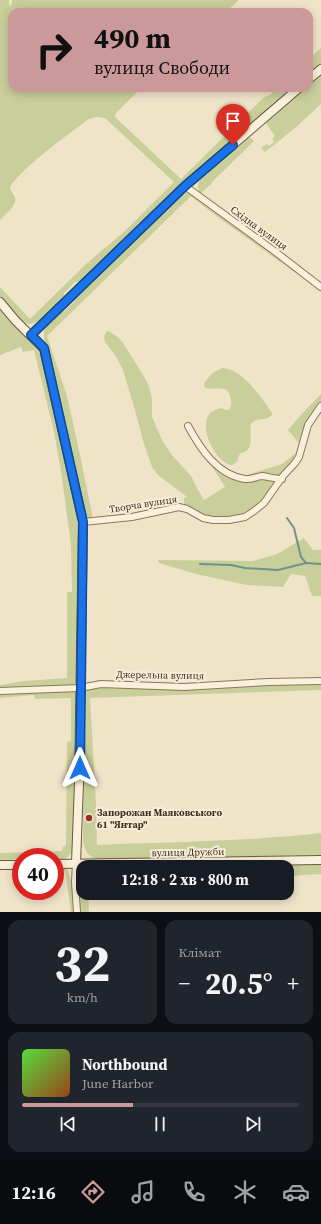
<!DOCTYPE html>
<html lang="uk">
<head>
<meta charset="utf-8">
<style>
	:root { --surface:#171b24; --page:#20242c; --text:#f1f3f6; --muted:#9ea1a6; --line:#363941; --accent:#cc999b }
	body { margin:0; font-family:"Source Serif 4",serif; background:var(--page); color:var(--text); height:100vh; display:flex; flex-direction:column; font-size:15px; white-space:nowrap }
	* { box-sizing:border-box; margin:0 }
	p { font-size:13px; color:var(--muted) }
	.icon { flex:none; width:22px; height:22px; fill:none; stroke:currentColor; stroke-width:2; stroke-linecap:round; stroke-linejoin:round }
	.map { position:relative; height:912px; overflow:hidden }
	.panel { display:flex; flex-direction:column; gap:8px; padding:8px; background:#0d0f14; flex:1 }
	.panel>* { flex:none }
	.hud { position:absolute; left:8px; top:8px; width:305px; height:84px; border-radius:12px; box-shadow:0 2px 10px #0003; background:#cc999b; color:#111; overflow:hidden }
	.speed { position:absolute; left:12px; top:848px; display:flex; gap:8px; font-size:20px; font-weight:700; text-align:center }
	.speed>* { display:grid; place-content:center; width:52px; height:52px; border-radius:50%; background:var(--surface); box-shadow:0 2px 10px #0003; line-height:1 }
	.speed .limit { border:6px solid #d22; background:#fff; color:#111 }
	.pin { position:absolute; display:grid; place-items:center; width:34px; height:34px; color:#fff; margin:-41px -17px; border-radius:50% 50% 50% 0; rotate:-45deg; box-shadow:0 0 4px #0007 }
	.pin .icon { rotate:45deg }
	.me { position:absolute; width:44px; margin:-22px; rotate:0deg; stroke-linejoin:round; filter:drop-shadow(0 0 3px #0008) }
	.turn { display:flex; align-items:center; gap:14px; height:84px; padding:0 20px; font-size:18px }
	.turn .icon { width:52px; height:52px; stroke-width:2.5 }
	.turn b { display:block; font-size:28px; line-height:34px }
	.big { font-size:30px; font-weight:700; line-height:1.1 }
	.panel .widget { flex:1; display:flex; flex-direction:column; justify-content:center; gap:6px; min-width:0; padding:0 14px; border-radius:12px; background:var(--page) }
	.panel .dial { align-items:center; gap:0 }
	.dial b { font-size:52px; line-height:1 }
	.song { display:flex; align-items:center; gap:12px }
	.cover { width:48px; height:48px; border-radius:6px; background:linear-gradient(135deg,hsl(110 70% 55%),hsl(20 70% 35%)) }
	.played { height:4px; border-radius:2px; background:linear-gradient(90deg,var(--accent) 40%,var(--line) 40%) }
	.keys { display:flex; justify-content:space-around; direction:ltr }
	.heat { display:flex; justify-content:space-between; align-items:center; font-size:22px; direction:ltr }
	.panel .tiles { flex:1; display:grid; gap:8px; grid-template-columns:1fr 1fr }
	.widget:last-child { grid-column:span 2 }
	.trip { position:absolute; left:76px; top:860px; width:218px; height:40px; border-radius:12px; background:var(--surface); box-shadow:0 2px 10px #0003; font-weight:700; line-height:40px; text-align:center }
	.dock { display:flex; height:64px; justify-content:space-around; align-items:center; background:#090b0e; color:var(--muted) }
	.dock .icon { width:28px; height:28px }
	.dock .on { color:var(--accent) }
	.dock b { font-size:18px; color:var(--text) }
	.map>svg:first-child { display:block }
	.green { fill:#c9cf9b }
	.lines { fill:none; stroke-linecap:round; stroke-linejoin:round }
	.stream { stroke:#6f938a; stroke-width:2 }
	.street-casing { stroke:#8d765c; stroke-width:8 }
	.secondary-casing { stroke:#6f573f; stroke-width:10 }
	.street { stroke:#faf1dc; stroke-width:6 }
	.secondary { stroke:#faf1dc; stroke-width:8 }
	.route-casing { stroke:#114b97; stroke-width:10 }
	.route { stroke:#1a73e8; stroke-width:7 }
	.poi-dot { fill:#9e2a2b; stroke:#f7eed8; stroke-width:1.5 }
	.labels { text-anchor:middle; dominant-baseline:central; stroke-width:4; stroke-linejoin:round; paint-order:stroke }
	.street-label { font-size:10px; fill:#3d2e20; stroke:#f7eed8 }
	.poi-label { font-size:10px; font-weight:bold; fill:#3d2e20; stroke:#f7eed8; text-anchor:start }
</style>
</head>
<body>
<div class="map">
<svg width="321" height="912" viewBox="0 0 321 912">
	<rect width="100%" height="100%" fill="#f0e4c8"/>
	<!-- green -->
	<g class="green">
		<path d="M0 0H9V6L12 4V0H239L226 12H12V88H141L116 113 115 117 181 179 264 97 270 95 278 88H296L203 165 139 223 79 282H75L64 293V296C57 304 37 329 25 323 19 320 6 302 0 296V287L30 319 85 265 126 230 174 182 105 118 96 117 89 119C74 130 13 174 10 189 11 192 14 194 15 198 18 204 4 216 0 220Z"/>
		<polygon points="321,48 321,66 309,77 309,59"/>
		<polygon points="321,74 321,104 295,128 265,152 261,148 267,144 269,146 274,142 272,139 275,136 265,122 305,88 309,88 309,84"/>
		<path d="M248 136 254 141 213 181 211 184 200 194C197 186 197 183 202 177Z"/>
		<polygon points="189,191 304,276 304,279 219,218 192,197 190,197 47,336 67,396 80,455 92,514 92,518 85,519 44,338 44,328 59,312 64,311 74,302 74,297 178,198"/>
		<path d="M0 308 41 355 78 515 79 529 77 677C76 685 72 685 66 687L0 689V685L24 681 67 678V592H72L71 545 61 471 54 432 34 350 23 352 21 347 0 355Z"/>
		<path d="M108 331 118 337 123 343 142 373 149 386 152 399V417L162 440 171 454 191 476 198 490 204 500 225 487 211 465 214 459 223 467 244 476 282 464 297 452 299 443 288 430 299 417 321 394V404L296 458 258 507C244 517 223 522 206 517 199 514 191 508 184 505V498L187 497 158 475 152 467 143 441 135 410 123 370 115 355 105 342 104 337 106 332Z"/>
		<path d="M223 368C242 369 262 398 272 413V415C267 422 258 416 251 424 249 435 255 452 240 453L237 462 232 465C214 464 189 412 222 408L225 410H229C233 404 231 396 227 390 219 387 212 390 205 388L204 384C208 376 215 370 223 368Z"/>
		<polygon points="304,538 313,550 321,550 321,596 312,596 305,576 291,574 283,587 247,585 196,574 159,563 158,560 253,561 277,554"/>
		<path d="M321 682V690L90 698 96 804 97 845C133 843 169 843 205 841 243 840 282 837 321 833V855L97 859C87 856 85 851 83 841L84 688 95 686 196 689Z"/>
		<polygon points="74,690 77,695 77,699 73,852 65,859 55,859 55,857 21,857 21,859 0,860 0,853 62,851 63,847 66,845 67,742 71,741 71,698 35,699 34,695 0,698 0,694"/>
		<polygon points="321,862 321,874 287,876 287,867 84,867"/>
		<polygon points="55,867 67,868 71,881 74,912 71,912 65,871 55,870"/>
		<path d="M83 868V893H88L89 912H80C79 901 75 875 83 868Z"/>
	</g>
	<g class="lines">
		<!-- stream -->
		<g class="stream">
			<polyline points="287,518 294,528 301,557 306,563"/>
			<polyline points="200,564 231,565 245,568 278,570 306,563 321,564"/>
		</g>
		<defs>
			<g id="street">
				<polyline points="185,186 273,250 321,287"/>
				<path d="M188 426C200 448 217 475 245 479 251 480 257 476 263 476 269 477 275 479 282 479"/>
				<polyline points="83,522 132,517 179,507 187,509 203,518 213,520 229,520 245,517 254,511 264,503 283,476 295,463 299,457 308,425 321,406"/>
				<polyline points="0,691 80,688 101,684 184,687 268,682 321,681"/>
				<polyline points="76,863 75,882 77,912"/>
			</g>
			<g id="secondary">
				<polyline points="309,79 321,69"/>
				<polyline points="0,302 15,320 44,349 83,522 79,783 76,863"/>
				<polyline points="31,335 185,186 299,88"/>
				<polyline points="55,864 321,860"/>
				<polyline points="0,865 21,865"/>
			</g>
		</defs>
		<!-- street casing -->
		<use href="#street" class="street-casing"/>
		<!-- secondary casing -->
		<use href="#secondary" class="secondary-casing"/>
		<!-- street -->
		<use href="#street" class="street"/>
		<!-- secondary -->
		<use href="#secondary" class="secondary"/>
	</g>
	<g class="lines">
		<defs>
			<polyline id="route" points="80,768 83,522 44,348 31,335 185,186 233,145"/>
		</defs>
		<!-- route casing -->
		<use href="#route" class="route-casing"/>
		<!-- route -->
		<use href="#route" class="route"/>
	</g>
	<!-- markers -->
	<circle class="poi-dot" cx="89" cy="818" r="4"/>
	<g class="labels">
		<!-- street labels -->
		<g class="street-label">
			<text transform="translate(259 228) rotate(36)">Східна вулиця</text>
			<text transform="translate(143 504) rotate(-9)">Творча вулиця</text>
			<text transform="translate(160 675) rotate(1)">Джерельна вулиця</text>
			<text transform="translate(188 852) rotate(-1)">вулиця Дружби</text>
		</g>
		<!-- poi labels -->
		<g class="poi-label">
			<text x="97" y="812">Запорожан Маяковського<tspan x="97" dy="12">61 "Янтар"</tspan></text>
		</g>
	</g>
</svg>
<div class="speed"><div class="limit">40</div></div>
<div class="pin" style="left:233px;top:145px;background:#d93025"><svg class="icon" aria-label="arrive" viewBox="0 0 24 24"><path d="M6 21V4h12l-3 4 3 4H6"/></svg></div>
<svg class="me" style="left:80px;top:768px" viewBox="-20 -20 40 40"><path d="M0-17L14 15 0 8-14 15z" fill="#1a73e8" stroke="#fff" stroke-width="4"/></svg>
<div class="trip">12:18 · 2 хв · 800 m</div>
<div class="hud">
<div class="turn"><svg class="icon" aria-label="right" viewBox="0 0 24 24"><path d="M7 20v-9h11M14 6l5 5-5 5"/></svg><div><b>490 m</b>вулиця Свободи</div></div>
</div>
</div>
<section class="panel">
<div class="tiles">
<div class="widget dial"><b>32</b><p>km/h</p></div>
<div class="widget"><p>Клімат</p>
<div class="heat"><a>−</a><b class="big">20.5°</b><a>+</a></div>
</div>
<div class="widget">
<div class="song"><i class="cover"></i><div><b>Northbound</b><p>June Harbor</p></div></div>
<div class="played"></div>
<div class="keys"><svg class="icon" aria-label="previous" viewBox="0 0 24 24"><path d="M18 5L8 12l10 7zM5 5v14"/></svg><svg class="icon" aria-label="pause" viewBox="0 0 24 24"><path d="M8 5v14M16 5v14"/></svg><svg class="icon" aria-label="next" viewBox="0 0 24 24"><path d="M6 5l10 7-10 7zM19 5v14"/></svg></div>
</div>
</div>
</section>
<nav class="dock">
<b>12:16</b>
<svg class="icon on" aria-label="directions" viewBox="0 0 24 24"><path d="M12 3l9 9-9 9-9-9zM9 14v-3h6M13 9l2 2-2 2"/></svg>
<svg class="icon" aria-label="music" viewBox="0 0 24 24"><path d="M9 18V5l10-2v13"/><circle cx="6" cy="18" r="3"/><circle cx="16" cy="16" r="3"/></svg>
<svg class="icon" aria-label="phone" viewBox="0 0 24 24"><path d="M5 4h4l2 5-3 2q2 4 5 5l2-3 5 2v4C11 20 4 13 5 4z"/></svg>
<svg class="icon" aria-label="climate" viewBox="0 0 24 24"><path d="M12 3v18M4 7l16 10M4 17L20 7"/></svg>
<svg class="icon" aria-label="car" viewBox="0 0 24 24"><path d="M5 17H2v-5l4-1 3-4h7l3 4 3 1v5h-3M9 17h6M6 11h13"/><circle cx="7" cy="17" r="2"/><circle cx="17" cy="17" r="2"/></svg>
</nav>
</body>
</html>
